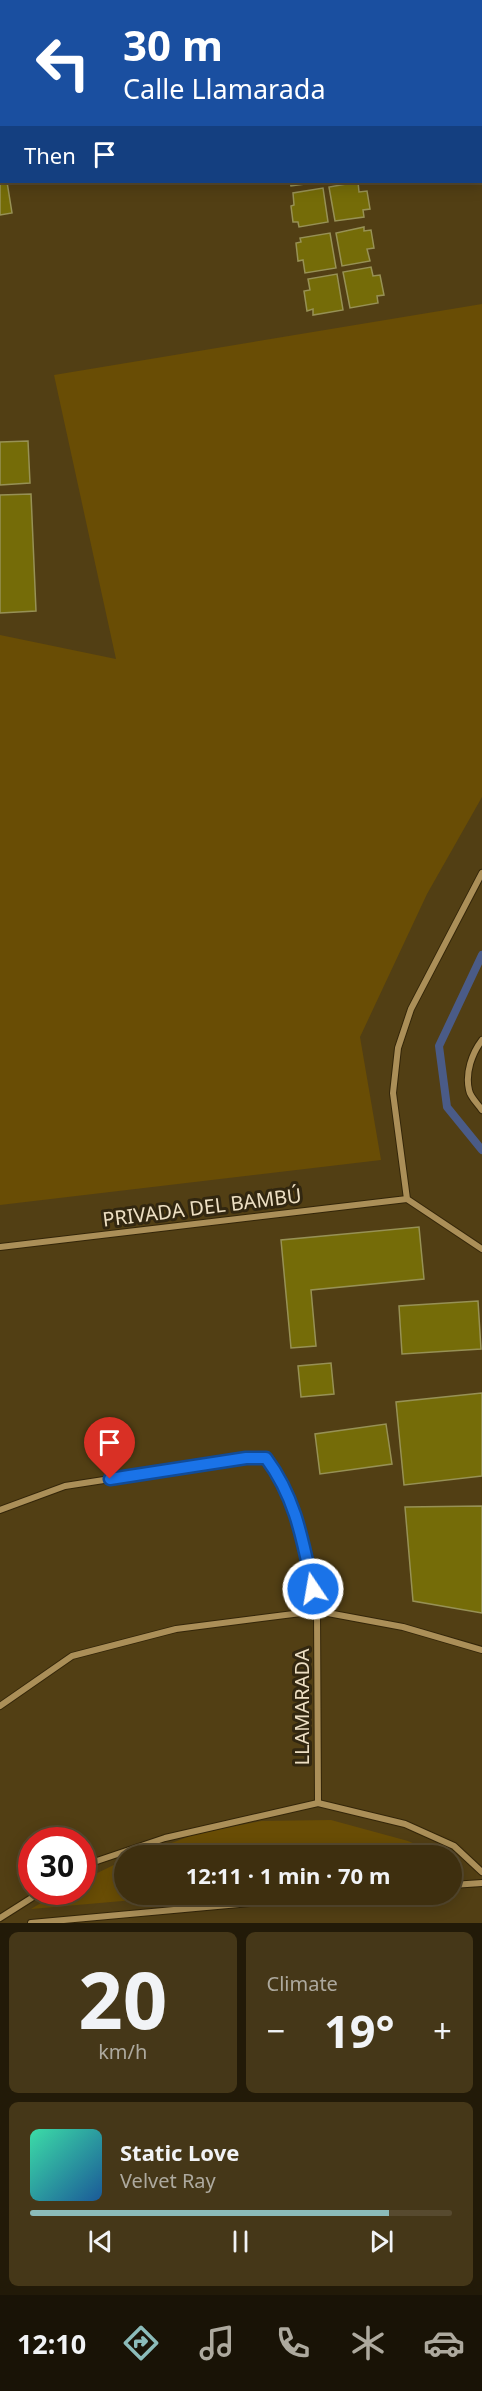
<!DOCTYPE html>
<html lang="en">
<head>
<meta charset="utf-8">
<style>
	:root { --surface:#3e2f0f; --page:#453718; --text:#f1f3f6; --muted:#ada99e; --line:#574a2f; --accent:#8bbbb9 }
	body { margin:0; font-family:"Noto Sans",sans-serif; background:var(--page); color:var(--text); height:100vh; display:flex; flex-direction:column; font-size:22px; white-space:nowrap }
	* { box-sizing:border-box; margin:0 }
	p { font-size:20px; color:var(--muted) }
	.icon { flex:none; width:33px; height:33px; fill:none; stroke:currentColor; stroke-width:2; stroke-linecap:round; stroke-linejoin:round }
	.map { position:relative; height:1923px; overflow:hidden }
	.panel { display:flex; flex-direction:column; gap:9px; padding:9px; background:#221a08; flex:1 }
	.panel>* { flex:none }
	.banner { position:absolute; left:0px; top:0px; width:483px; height:183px; box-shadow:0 3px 15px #0003,0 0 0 2px var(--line); background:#1a4fa0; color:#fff; overflow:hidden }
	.speed { position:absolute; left:18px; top:1827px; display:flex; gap:12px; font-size:30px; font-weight:700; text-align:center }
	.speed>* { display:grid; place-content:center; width:78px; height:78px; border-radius:50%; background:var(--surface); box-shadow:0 3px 15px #0003,0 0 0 2px var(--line); line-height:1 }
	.speed .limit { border:9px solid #d22; background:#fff; color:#111 }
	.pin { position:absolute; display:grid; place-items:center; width:51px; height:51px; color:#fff; margin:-62px -26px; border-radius:50% 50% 50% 0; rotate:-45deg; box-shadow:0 0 6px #0007 }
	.pin .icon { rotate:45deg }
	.me { position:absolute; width:66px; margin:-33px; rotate:348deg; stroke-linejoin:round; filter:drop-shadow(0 0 4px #0008) }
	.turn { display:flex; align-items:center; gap:21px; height:126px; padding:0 24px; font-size:27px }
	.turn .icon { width:78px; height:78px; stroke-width:2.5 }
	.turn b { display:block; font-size:42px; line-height:51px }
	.then { display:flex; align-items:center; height:57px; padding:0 24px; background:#0003; gap:12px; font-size:22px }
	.big { font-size:45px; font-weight:700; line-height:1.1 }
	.panel .widget { flex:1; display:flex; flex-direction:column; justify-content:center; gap:9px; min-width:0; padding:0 21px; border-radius:9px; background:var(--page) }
	.panel .dial { align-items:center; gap:0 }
	.dial b { font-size:78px; line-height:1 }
	.song { display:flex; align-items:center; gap:18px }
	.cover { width:72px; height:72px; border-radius:9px; background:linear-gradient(135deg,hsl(160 70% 55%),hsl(210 70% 35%)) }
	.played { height:6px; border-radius:3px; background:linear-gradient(90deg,var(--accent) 85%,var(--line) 85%) }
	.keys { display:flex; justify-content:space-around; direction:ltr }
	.heat { display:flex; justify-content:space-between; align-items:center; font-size:33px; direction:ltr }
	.panel .tiles { flex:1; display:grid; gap:9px; grid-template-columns:1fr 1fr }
	.widget:last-child { grid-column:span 2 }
	.trip { position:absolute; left:114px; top:1845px; width:348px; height:60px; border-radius:30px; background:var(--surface); box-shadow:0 3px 15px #0003,0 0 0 2px var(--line); font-weight:700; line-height:60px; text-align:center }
	.menu { display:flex; height:96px; justify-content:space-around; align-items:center; background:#191306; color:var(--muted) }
	.menu .icon { width:42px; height:42px }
	.menu .selected { color:var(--accent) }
	.menu b { font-size:27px; color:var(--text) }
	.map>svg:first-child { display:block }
	.green { fill:#694d05 }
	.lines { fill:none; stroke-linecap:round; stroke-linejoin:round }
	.stream { stroke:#4a5b87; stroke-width:8 }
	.building { fill:#756c08; stroke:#979155; stroke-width:1.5 }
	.minor-casing { stroke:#342609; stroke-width:8 }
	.minor { stroke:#ab8f58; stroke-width:6 }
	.route-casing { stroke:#114b97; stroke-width:15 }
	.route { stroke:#1a73e8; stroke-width:10 }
	.labels { text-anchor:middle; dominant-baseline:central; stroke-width:6; stroke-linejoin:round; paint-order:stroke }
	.street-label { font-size:20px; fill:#eddfc3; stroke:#322710 }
</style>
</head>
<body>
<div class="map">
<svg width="482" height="1923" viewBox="0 0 482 1923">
	<rect width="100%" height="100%" fill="#523f14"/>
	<!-- green -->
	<g class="green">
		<polygon points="482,304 482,797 427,894 360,1037 381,1160 0,1205 0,635 116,659 54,375"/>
		<polygon points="331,1820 408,1841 441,1855 138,1856 195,1834 261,1821"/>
		<polygon points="124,1860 124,1894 191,1895 31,1909 59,1892 82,1892 83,1880"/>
	</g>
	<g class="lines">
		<!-- stream -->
		<polyline class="stream" points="482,955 439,1046 447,1107 482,1150"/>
	</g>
	<!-- building -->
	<g class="building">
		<polygon points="0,0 32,2 2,2 0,40"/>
		<polygon points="43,0 129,0 130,2 43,2"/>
		<polygon points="143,0 227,0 227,2 144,2"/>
		<polygon points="0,148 2,182 7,182 12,213 0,215"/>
		<polygon points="290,182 320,182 291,186"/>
		<polygon points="358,182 359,192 367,191 370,209 363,210 364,217 335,221 329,187"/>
		<polygon points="323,188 328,222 299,227 298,222 293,222 291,206 294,205 293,193"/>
		<polygon points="364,227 364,231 371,230 374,248 367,249 370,261 342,266 336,233"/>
		<polygon points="330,233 336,268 305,273 303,260 298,261 296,243 301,242 300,238"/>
		<polygon points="371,267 373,276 380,275 384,295 377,296 378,303 350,308 343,272"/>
		<polygon points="337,274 343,310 313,315 313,309 307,311 304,291 310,290 308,279"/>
		<polygon points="28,441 30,483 0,485 0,442"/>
		<polygon points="31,494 36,611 0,613 0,495"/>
		<polygon points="419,1227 424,1279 311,1290 316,1346 291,1348 281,1240"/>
		<polygon points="478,1301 481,1349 402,1354 399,1306"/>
		<polygon points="331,1363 334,1394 301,1397 298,1366"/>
		<polygon points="482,1393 482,1476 404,1485 396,1402"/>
		<polygon points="386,1424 392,1464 320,1474 315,1434"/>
		<polygon points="482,1506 482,1613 413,1601 405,1507"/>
	</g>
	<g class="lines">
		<defs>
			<g id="minor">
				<polyline points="482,873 411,1009 398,1048 393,1093 407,1199 482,1249"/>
				<path d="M482 1040C472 1053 465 1073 469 1090 470 1097 478 1104 482 1110"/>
				<polyline points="0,1247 407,1199"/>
				<polyline points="0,1510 65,1486 246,1458 266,1458 281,1478 299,1523 317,1611 318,1803"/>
				<polyline points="0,1706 72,1656 176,1629 317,1611 403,1627 482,1650"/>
				<polyline points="82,1866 165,1838 318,1803 405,1824 454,1846 482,1872"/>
				<polyline points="452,1885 482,1883"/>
				<polyline points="0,1918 41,1892"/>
				<polyline points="31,1923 348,1894"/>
			</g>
		</defs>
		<!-- minor casing -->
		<use href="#minor" class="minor-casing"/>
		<!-- minor -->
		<use href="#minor" class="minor"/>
	</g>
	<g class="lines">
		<defs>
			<path id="route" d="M110 1479 246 1458H266C296 1498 303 1542 313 1589"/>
		</defs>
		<!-- route casing -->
		<use href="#route" class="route-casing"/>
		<!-- route -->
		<use href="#route" class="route"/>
	</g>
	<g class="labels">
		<!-- street labels -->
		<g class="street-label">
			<text transform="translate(202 1207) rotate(-7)">PRIVADA DEL BAMBÚ</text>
			<text transform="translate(301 1707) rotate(-90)">LLAMARADA</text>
		</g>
	</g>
</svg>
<div class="speed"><div class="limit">30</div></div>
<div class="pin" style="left:110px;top:1479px;background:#d93025"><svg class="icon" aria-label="arrive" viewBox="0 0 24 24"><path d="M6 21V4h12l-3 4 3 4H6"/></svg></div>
<svg class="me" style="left:313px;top:1589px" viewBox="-20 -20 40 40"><circle r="17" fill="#1a73e8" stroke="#fff" stroke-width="3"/><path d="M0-11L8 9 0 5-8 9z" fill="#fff"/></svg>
<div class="trip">12:11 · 1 min · 70 m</div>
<div class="banner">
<div class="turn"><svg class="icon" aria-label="left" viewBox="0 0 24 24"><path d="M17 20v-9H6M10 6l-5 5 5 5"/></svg><div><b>30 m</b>Calle Llamarada</div></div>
<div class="then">Then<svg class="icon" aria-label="arrive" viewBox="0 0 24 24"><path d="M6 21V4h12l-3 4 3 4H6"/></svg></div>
</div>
</div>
<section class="panel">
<div class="tiles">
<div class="widget dial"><b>20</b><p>km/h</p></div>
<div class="widget"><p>Climate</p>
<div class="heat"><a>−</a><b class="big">19°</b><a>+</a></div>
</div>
<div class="widget">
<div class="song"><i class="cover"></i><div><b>Static Love</b><p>Velvet Ray</p></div></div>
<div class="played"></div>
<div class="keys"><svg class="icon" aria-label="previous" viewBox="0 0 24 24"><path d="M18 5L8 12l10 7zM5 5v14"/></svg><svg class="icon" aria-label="pause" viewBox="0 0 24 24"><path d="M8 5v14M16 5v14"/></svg><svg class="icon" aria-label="next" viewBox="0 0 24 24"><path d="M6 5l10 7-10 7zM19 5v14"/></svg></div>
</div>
</div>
</section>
<nav class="menu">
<b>12:10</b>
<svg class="icon selected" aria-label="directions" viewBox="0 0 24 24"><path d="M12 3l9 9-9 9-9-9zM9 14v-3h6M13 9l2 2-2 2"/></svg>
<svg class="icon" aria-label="music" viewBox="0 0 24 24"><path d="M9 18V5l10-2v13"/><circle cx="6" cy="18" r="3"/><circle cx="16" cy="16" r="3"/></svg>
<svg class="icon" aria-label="phone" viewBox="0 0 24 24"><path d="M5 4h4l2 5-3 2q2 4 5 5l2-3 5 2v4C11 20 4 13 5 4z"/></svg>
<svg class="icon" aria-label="climate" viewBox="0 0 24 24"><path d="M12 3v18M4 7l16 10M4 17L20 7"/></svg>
<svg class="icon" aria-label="car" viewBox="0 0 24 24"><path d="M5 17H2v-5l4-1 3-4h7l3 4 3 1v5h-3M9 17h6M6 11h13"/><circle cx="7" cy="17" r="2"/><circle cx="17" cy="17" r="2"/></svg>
</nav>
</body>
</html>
